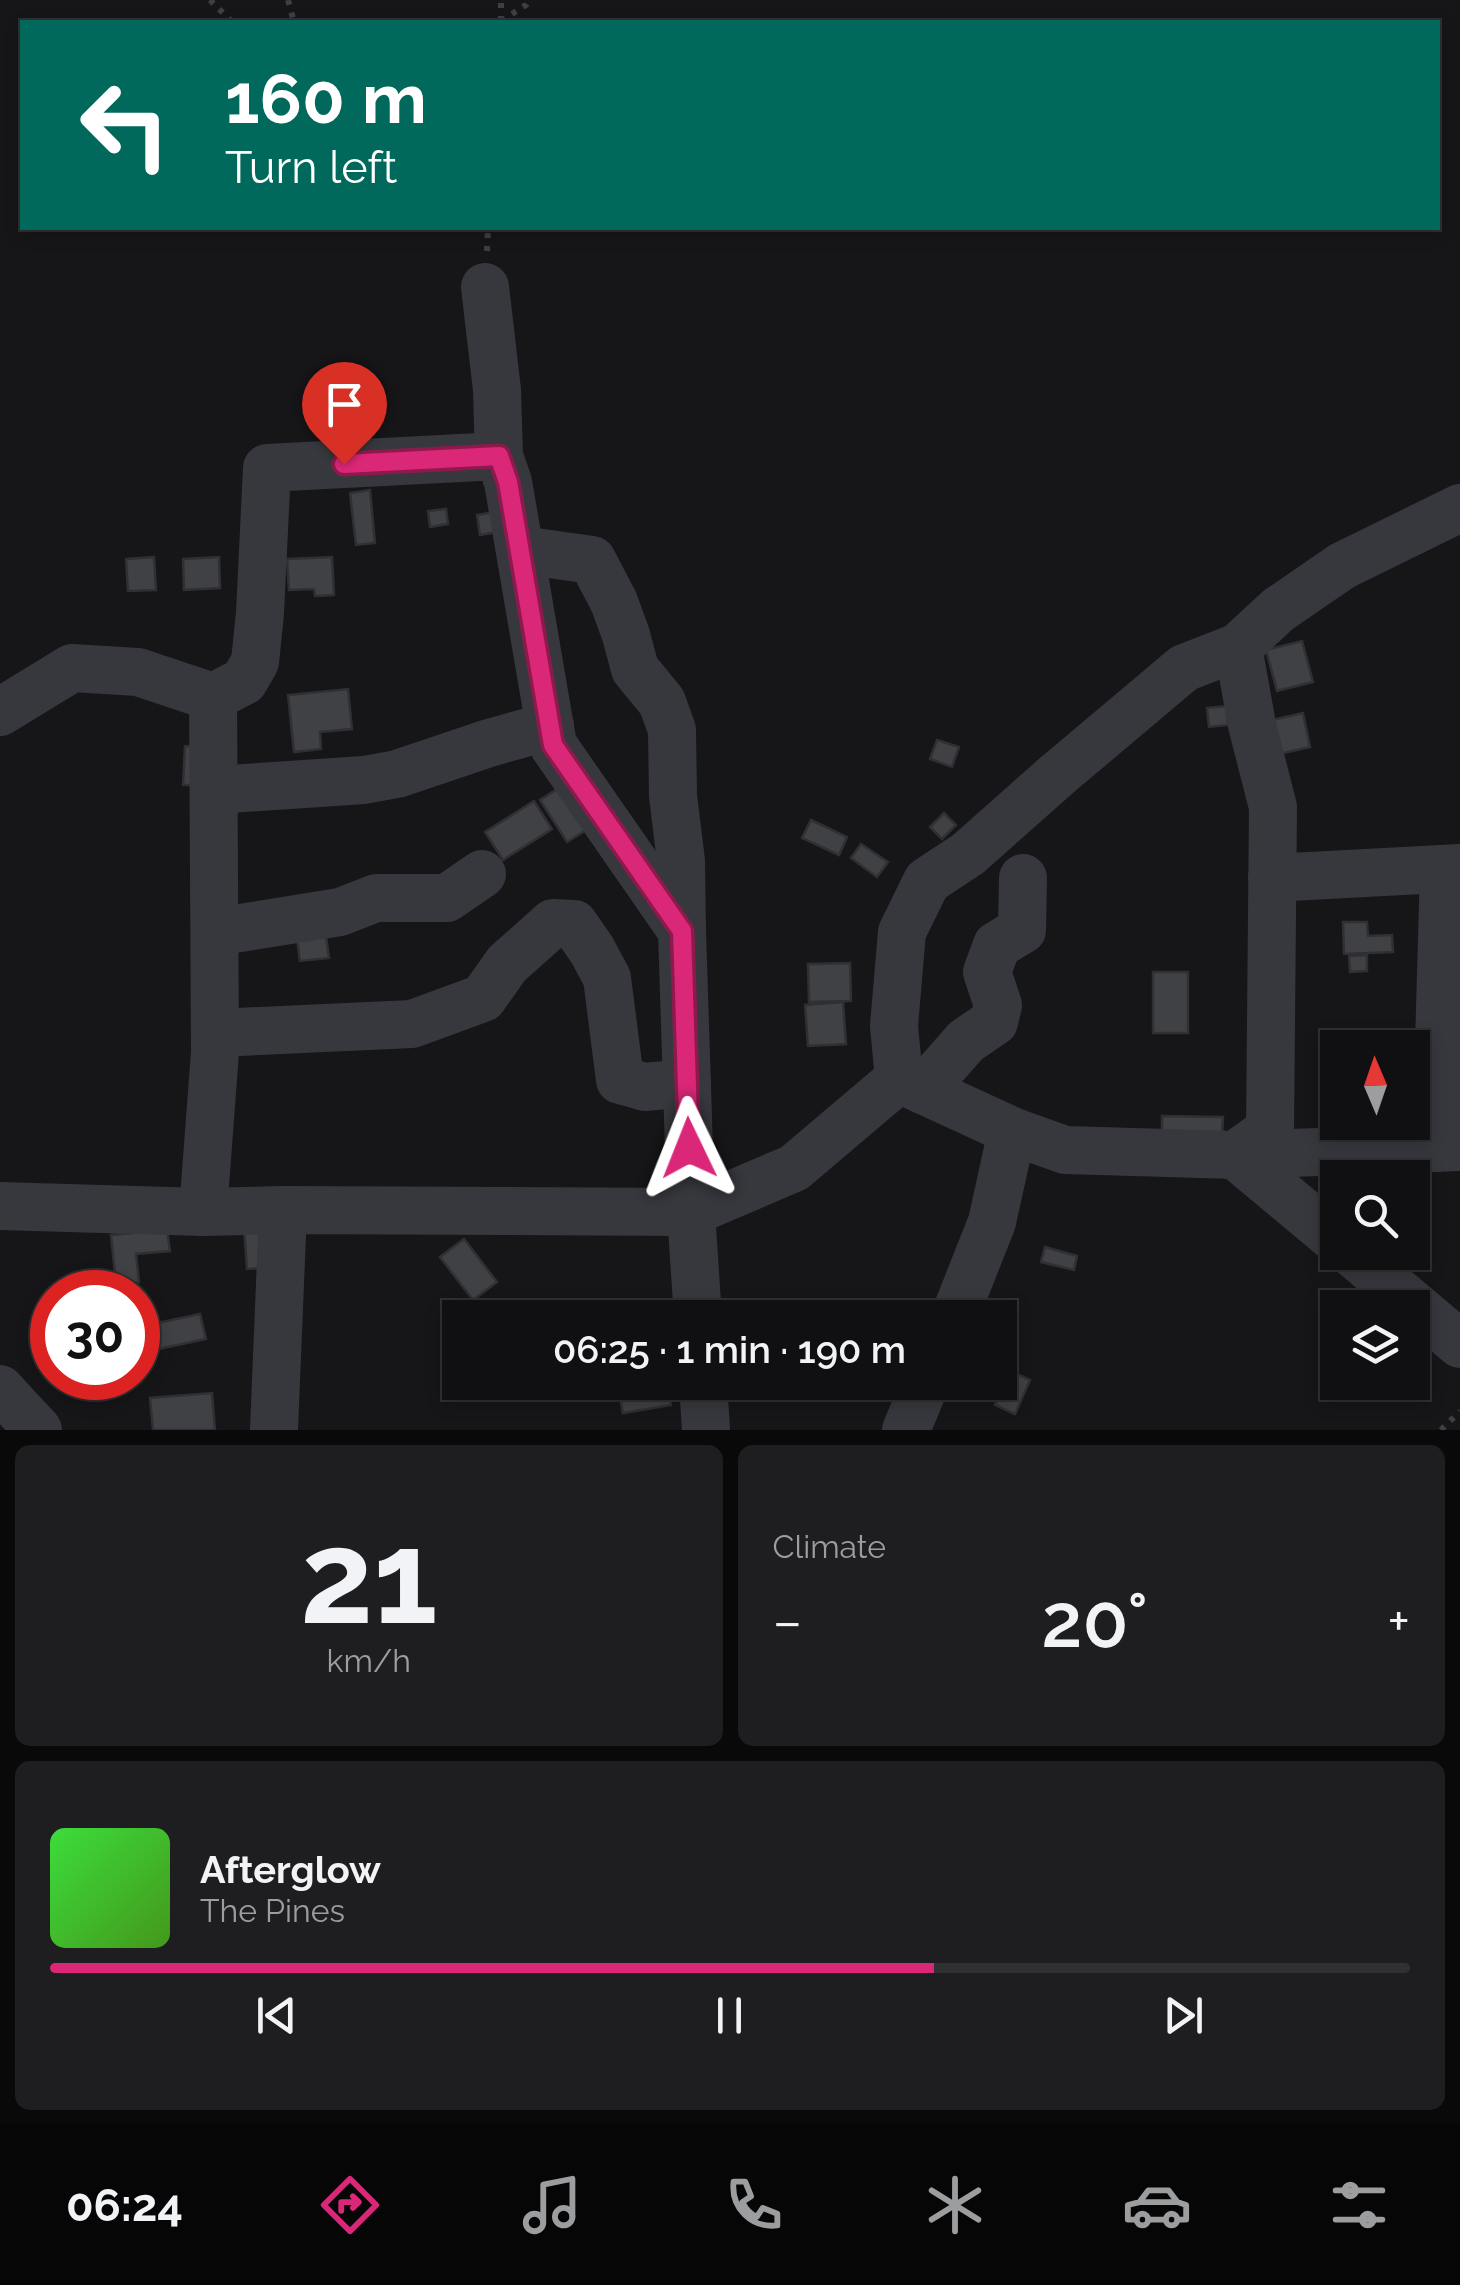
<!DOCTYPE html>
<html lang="en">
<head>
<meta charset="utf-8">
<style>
	:root { --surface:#101012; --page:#1e1e20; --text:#f1f3f6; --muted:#9c9d9f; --line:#303032; --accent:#db2777 }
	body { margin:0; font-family:Raleway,sans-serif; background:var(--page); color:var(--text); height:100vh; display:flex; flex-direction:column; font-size:38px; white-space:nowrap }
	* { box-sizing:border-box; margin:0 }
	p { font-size:32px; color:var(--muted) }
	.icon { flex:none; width:55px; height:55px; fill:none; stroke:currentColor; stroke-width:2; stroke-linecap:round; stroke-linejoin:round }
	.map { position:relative; height:1430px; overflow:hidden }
	.sheet { display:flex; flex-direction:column; gap:15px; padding:15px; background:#09090a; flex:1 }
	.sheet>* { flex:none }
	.top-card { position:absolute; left:20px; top:20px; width:1420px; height:210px; border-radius:0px; box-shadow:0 5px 15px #0003,0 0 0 2px var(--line); background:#00695c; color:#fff; overflow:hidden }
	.needle { width:65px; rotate:358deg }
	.tools { position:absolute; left:1320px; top:1030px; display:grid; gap:20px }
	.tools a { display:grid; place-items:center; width:110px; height:110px; border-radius:0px; background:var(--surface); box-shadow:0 5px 15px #0003,0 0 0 2px var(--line); font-size:50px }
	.speed { position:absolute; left:30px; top:1270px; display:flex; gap:20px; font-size:50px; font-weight:700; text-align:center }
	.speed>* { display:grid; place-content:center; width:130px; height:130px; border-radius:50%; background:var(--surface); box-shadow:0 5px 15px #0003,0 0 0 2px var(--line); line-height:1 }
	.speed .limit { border:15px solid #d22; background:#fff; color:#111 }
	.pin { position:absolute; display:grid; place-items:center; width:85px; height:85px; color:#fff; margin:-102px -42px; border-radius:50% 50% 50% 0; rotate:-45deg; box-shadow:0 0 10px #0007 }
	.pin .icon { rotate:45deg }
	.me { position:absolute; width:110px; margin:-55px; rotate:358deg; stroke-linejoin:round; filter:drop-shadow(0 0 8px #0008) }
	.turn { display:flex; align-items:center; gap:35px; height:210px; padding:0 40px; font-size:45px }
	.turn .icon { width:130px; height:130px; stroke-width:2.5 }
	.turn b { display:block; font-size:70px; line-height:85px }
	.big { font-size:75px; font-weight:600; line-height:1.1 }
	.sheet .tile { flex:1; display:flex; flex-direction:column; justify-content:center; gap:15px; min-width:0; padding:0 35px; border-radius:15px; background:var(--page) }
	.sheet .dial { align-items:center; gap:0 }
	.dial b { font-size:130px; line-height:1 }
	.song { display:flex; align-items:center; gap:30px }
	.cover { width:120px; height:120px; border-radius:15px; background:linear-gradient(135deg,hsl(120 70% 55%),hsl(100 70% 35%)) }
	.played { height:10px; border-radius:5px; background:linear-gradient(90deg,var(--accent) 65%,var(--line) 65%) }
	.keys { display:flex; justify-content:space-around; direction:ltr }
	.heat { display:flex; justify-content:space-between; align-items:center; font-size:55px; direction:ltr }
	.sheet .tiles { flex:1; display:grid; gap:15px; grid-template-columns:1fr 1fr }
	.tile:last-child { grid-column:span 2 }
	.trip { position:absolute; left:442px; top:1300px; width:575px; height:100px; border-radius:0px; background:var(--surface); box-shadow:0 5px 15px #0003,0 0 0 2px var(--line); font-weight:600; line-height:100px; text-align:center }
	.dock { display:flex; height:160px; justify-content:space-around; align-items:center; background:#060607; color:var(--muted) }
	.dock .icon { width:70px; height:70px }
	.dock .current { color:var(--accent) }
	.dock b { font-size:45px; color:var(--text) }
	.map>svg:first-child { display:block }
	.building { fill:#404145; stroke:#303034; stroke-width:2.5 }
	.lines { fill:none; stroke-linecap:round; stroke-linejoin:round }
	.path { stroke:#3d3f44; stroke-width:6; stroke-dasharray:5 8; stroke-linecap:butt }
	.minor { stroke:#37383d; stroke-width:48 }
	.route-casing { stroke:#8e194d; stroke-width:25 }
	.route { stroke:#db2777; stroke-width:18 }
</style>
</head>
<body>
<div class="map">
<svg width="1460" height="1430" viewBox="0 0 1460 1430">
	<rect width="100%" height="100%" fill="#161618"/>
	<!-- building -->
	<g class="building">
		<polygon points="370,490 375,543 356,545 350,493"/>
		<polygon points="446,509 448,524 430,527 428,511"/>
		<polygon points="501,511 504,531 480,535 477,515"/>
		<polygon points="154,557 156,590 128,591 126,559"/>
		<polygon points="219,557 220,588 184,590 183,559"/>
		<polygon points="332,557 334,595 315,596 314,589 289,590 287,559"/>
		<polygon points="1302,641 1313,682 1277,691 1266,650"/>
		<polygon points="348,689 352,729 320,732 321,749 294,752 288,695"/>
		<polygon points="1226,706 1228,725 1209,727 1207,708"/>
		<polygon points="1303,713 1310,747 1266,757 1259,723"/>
		<polygon points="937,740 959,747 952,767 930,759"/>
		<polygon points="185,746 199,747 198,785 183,785"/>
		<polygon points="559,788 586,830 567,842 540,800"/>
		<polygon points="534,801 552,829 503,860 485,832"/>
		<polygon points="944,813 956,825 942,839 930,827"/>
		<polygon points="811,820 847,837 839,855 802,838"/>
		<polygon points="861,844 888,862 877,877 851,858"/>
		<polygon points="1343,922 1367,922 1368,936 1392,935 1393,952 1344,954"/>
		<polygon points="326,936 329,958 300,961 297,939"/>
		<polygon points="1367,955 1367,971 1350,972 1349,956"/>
		<polygon points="850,963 851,1001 809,1002 808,964"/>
		<rect x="1153" y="972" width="35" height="61"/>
		<polygon points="843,1002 846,1044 808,1046 805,1005"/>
		<polygon points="1162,1116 1223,1117 1222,1136 1162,1135"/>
		<polygon points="268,1225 272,1267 247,1269 244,1227"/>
		<polygon points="167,1230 170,1251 136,1254 139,1282 116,1284 111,1235"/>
		<polygon points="464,1239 497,1282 473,1300 440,1257"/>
		<polygon points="1045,1247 1077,1256 1074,1270 1041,1262"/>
		<polygon points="505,1301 517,1318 482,1318 482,1317"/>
		<polygon points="200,1314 206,1339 144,1352 139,1327"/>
		<polygon points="1011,1371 1030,1380 1015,1414 995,1405"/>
		<polygon points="617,1382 666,1382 671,1405 623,1413"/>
		<polygon points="212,1393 215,1430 153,1430 150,1398"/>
	</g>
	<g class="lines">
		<!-- path -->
		<g class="path">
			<polyline points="210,0 232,22"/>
			<polyline points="288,0 294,22"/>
			<polyline points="501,21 526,5 529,0"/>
			<polyline points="501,21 501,0"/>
			<polyline points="487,251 488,228"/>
			<polyline points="1441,1430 1460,1411"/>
		</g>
		<!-- minor -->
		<g class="minor">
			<polyline points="485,287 497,390 499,456 508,482 553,745 682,931 691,1212 698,1318"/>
			<polyline points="521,550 592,560 614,602 626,635 635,669 662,702 672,730 673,796 681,861 682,931"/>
			<polyline points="1238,647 1278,610 1342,566 1460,508"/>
			<polyline points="213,697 244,681 255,662 260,613 267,468 499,456"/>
			<polyline points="0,712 72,668 138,672 213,697 215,1052 203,1212"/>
			<polyline points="214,790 364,780 397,774 489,743 550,726"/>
			<polyline points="1272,878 1460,868"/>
			<polyline points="215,932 340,912 376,898 447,898 482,874"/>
			<polyline points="215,1033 412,1024 483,998 507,964 553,923 574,924 592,950 607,978 620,1080 645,1087 687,1083"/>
			<polyline points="899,1079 894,1026 902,932 927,881 968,854 1057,775 1184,668 1238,647 1252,725 1273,807 1270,1130 1235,1155 1338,1241"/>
			<polyline points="923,1090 966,1041 994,1022 998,1005 987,972 997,945 1022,930 1023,878"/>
			<polyline points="1436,1148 1444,869"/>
			<polyline points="0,1206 203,1212 283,1210 691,1212 794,1168 899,1079 1012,1131 1065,1150 1235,1155 1460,1147"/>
			<polyline points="1351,1252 1460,1344"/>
			<polyline points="954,1318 992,1222 1012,1131"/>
			<polyline points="703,1382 706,1430"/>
			<polyline points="0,1389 38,1430"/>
			<polyline points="274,1430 283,1210"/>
			<polyline points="906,1430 926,1382"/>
		</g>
	</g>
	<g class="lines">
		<defs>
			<polyline id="route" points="344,464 499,456 508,482 553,745 682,931 689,1148"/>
		</defs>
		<!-- route casing -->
		<use href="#route" class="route-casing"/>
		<!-- route -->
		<use href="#route" class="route"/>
	</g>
</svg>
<div class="tools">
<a><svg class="needle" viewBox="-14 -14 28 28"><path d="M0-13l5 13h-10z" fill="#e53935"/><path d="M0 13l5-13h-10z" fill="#9c9d9f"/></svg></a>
<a><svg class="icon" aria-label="search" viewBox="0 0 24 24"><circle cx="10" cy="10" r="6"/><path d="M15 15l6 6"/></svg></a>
<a><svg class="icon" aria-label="layers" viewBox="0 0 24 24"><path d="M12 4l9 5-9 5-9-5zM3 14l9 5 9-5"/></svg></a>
</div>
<div class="speed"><div class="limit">30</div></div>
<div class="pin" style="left:344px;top:464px;background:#d93025"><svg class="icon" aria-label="arrive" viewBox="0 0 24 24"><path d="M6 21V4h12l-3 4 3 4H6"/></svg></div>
<svg class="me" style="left:689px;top:1148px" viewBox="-20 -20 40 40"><path d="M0-17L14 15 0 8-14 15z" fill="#db2777" stroke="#fff" stroke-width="4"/></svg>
<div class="trip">06:25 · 1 min · 190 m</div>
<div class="top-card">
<div class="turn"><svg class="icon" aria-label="left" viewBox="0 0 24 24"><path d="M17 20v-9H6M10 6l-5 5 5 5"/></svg><div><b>160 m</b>Turn left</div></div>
</div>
</div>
<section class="sheet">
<div class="tiles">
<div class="tile dial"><b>21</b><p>km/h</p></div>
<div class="tile"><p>Climate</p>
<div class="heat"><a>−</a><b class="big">20°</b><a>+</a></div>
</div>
<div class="tile">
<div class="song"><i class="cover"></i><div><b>Afterglow</b><p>The Pines</p></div></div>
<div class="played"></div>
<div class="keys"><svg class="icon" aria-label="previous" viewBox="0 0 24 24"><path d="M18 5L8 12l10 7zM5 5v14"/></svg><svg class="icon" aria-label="pause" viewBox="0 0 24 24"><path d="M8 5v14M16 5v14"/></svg><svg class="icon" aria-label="next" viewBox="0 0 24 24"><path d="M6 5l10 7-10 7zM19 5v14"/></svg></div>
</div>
</div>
</section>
<nav class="dock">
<b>06:24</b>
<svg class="icon current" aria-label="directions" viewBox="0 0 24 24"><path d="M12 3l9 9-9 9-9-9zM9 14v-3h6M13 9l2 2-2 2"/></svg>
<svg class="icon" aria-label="music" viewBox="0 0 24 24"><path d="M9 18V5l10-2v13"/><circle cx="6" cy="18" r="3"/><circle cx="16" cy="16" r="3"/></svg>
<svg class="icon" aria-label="phone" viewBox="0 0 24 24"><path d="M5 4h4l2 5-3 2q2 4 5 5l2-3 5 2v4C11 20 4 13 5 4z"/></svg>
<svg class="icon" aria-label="climate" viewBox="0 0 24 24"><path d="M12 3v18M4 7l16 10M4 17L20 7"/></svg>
<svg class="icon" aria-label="car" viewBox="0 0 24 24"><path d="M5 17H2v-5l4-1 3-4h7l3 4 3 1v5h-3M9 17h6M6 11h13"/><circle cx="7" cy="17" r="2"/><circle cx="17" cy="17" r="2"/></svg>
<svg class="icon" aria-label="filters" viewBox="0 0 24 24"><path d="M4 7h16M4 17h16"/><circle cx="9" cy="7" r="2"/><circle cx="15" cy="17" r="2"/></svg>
</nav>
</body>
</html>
